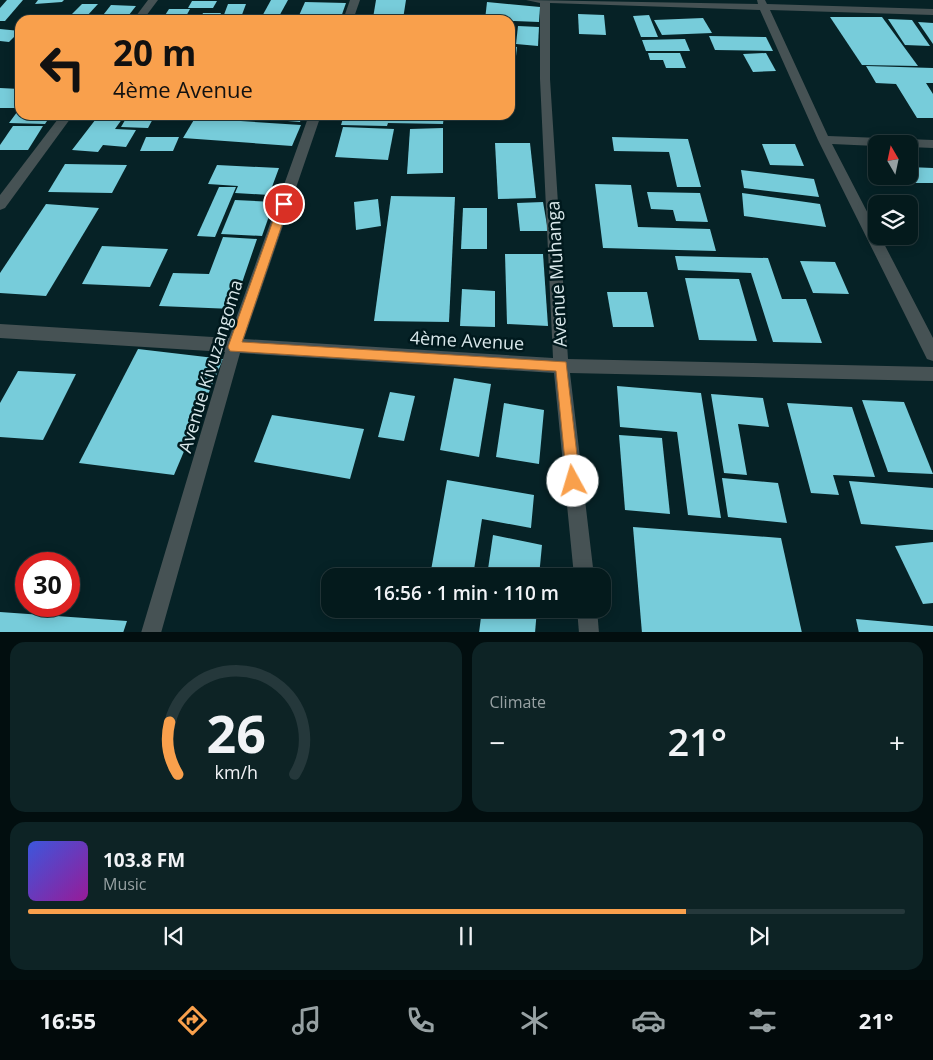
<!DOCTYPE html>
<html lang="en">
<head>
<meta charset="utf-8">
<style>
	:root { --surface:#041a1c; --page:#0d2325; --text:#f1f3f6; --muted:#97a1a3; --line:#25383b; --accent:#f9a04c }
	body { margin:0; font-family:"Open Sans",sans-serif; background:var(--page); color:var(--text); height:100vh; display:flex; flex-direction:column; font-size:19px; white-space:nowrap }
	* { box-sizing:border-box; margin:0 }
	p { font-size:16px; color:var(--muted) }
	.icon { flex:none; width:28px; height:28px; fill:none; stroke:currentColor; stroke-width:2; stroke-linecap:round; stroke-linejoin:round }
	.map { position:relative; height:632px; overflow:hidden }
	.side { display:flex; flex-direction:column; gap:10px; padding:10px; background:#020e0f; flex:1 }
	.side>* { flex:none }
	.top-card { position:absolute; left:15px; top:15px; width:500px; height:105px; border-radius:15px; box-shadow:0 2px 12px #0003,0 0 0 1px var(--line); background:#f9a04c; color:#111; overflow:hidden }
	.needle { width:32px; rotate:351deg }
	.buttons { position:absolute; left:868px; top:135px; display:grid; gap:10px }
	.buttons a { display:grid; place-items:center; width:50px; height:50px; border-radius:10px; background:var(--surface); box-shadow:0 2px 12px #0003,0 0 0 1px var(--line); font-size:25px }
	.speed { position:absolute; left:15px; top:552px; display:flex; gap:10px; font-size:25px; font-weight:700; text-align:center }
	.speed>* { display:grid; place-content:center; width:65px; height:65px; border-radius:50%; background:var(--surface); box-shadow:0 2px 12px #0003,0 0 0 1px var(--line); line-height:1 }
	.speed .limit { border:8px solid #d22; background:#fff; color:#111 }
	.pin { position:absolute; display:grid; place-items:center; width:42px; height:42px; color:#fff; margin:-21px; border:2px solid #fff; border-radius:50%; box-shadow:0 1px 5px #0007 }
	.me { position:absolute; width:55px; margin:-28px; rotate:354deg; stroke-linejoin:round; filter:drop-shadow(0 0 4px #0008) }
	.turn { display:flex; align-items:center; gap:18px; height:105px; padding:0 15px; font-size:22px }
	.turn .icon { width:65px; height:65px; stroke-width:2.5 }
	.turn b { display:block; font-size:35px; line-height:42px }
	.big { font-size:38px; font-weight:600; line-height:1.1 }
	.side .widget { flex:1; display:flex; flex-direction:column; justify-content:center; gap:8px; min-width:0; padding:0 18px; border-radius:15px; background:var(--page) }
	.side .dial { align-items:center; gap:0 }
	.dial svg { height:130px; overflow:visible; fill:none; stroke:var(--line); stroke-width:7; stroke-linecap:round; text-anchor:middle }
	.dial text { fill:var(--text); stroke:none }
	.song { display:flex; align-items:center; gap:15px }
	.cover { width:60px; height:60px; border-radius:8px; background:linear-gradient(135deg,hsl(230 70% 55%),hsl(300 70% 35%)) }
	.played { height:5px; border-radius:2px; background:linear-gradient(90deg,var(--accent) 75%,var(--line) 75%) }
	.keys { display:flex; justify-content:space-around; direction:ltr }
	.heat { display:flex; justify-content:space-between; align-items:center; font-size:28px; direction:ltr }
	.side .tiles { flex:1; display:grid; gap:10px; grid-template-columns:1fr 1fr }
	.widget:last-child { grid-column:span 2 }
	.trip { position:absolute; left:321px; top:568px; width:290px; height:50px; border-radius:15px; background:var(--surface); box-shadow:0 2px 12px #0003,0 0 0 1px var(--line); font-weight:600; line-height:50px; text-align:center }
	.tab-bar { display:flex; height:80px; justify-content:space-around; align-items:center; background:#020a0b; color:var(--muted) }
	.tab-bar .icon { width:35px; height:35px }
	.tab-bar .active { color:var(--accent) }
	.tab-bar b { font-size:22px; color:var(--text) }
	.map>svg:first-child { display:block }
	.building { fill:#77ccda }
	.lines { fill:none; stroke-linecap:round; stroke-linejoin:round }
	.minor { fill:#465254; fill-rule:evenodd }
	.route { fill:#f9a04c; stroke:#a26831 }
	.labels { text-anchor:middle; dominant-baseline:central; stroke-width:5; stroke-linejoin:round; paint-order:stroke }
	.street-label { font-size:18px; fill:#d9e8eb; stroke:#00191d }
</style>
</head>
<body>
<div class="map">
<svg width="933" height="633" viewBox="0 0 933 633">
	<rect width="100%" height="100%" fill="#062226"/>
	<!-- building -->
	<g class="building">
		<polygon points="7,0 23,0 5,21 0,21 0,8"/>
		<polygon points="38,0 64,0 62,2 35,4"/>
		<polygon points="271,0 288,0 277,20 260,20"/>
		<polygon points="376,0 406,0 403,19 373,18"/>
		<polygon points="192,1 217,1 213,8 188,8"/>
		<polygon points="305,2 346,3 340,20 297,20"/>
		<polygon points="487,2 540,7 539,22 485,20"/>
		<polygon points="82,4 98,4 86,17 70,16"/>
		<polygon points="228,4 246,4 240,20 222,20"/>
		<polygon points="111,5 136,6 125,20 100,19"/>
		<polygon points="169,9 190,9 184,20 162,20"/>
		<polygon points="203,13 221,13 218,20 200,20"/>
		<polygon points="578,14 604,15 606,35 579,34"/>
		<polygon points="649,15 658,37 641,37 633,16"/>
		<polygon points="830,17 882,17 918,66 862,65"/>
		<polygon points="703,18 712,33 662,35 654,20"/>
		<polygon points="888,19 912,20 930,46 905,45"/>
		<polygon points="918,22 933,23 933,44"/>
		<polygon points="518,26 539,27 538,46 516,44"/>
		<polygon points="0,29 20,31 9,42 0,41"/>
		<polygon points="709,36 766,37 773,51 715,50"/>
		<polygon points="685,39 690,51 646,51 642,40"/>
		<polygon points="510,46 517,47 516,56 510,56"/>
		<polygon points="648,53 680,53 686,68 666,68 663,60 650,60"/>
		<polygon points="766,53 776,71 753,72 743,54"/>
		<polygon points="866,66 933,68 933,83 926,83 933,94 933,118 917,118 896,84 876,83"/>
		<polygon points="0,88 20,89 20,108 0,108"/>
		<polygon points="20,108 20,115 51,115 45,124 9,123"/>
		<polygon points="99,115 125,115 115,129 136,130 126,147 103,145 98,152 72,150"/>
		<polygon points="128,115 155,115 148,128 121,127"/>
		<polygon points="213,115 302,115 300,122"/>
		<polygon points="344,115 444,115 443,124 388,123 387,126 341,125"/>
		<polygon points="195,118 301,125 292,146 183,138"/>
		<polygon points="13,126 43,126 28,150 0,150 0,145"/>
		<polygon points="343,127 394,129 388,160 335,157"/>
		<polygon points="443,128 443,173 407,174 410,129"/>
		<polygon points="146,137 179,137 173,151 140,151"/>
		<polygon points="612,137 688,139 701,187 677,187 669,152 614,151"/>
		<polygon points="495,143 530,143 536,198 498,199"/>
		<polygon points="762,144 795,144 804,166 770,165"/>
		<polygon points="65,164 127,165 112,193 48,192"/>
		<polygon points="217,165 279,168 269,195 235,193 238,186 208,184"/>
		<polygon points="909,167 933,168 933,183 913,183 909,175"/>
		<polygon points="741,170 814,179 819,197 744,188"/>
		<polygon points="595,184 631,185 638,227 710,229 716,251 603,248"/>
		<polygon points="219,187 236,187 215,237 197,236"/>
		<polygon points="647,192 700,193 708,222 676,221 673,210 651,209"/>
		<polygon points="742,193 820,204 826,227 744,216"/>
		<polygon points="391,196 455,197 449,322 374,321"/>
		<polygon points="378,199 381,226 356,230 354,202"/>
		<polygon points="235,200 274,202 262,236 221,234"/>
		<polygon points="543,202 548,231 520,231 517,203"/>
		<polygon points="46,204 99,208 46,296 0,293 0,273"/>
		<polygon points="463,208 487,208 487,249 461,249"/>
		<polygon points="223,237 257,239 233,309 159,306 173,273 209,274"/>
		<polygon points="102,246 168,249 150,287 82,284"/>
		<polygon points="505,254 543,254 548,326 507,324"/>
		<polygon points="675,256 768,258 782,299 806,299 822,343 773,342 751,273 678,270"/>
		<polygon points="800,261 835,262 849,294 813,293"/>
		<polygon points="685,278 739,279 757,341 699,340"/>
		<polygon points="462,289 495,291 495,327 460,326"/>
		<polygon points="607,292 647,292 654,327 613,327"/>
		<polygon points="138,349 223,359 174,475 79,463"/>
		<polygon points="18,371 76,374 43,440 0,437 0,403"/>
		<polygon points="454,378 491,384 479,457 440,450"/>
		<polygon points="617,386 701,393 721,518 688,515 677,432 620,427"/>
		<polygon points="390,392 415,396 404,441 378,437"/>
		<polygon points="711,394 763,398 769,427 738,424 747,475 724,473"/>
		<polygon points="862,400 904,402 933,474 888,472"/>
		<polygon points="504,403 544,410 539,464 496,457"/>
		<polygon points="787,403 852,407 875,477 833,475 839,495 811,493"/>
		<polygon points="272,415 364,429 350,479 254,462"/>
		<polygon points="619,435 662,438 670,514 625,510"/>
		<polygon points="722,478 778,483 787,523 728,517"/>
		<polygon points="447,480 534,495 531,528 482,519 473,576 430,576"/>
		<polygon points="849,481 933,488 933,530 861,524"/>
		<polygon points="633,527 781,538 802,633 642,633"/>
		<polygon points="493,535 542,545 539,576 487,576"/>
		<polygon points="933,542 933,603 923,604 895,546"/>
		<polygon points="433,609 469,609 468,617"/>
		<polygon points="482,609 537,609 535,633 479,633"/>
		<polygon points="0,612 127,621 123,633 0,633"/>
		<polygon points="856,619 933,626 933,633 859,633"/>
	</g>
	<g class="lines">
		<!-- minor -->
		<g class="minor">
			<polygon points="148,0 158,0 143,20 133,20"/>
			<polygon points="350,0 360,0 353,20 343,20"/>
			<polygon points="526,0 758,4 757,0 765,0 767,4 933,9 933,15 770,10 828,136 933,140 933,148 909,147 909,144 876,144 876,146 832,144 876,229 876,236 880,236 933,338 933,361 927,359 818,140 760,10 550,3 550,79 568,359 933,367 933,381 570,373 594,576 574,576 554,373 240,353 161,633 141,633 225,352 0,338 0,324 229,338 309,115 321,115 244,339 553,358 540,79 540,3"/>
			<polygon points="61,115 73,115 5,208 0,210 0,195"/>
			<polygon points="577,609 597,609 599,633 579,633"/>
		</g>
	</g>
	<!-- route -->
	<polygon class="route" points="284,201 289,204 242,342 566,362 580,481 578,485 573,487 569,485 567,481 556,371 230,351 228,347 279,204"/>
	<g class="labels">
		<!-- street labels -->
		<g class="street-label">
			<text transform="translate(556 274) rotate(-93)">Avenue Muhanga</text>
			<text transform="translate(467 340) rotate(3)">4ème Avenue</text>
			<text transform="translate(210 366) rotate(-73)">Avenue Kivuzangoma</text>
		</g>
	</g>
</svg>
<div class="buttons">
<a><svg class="needle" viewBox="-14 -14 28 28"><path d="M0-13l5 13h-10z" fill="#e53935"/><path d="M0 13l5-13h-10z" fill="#97a1a3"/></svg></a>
<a><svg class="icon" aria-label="layers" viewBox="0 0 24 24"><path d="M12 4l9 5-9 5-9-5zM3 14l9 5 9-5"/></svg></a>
</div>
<div class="speed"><div class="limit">30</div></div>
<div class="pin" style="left:284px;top:204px;background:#d93025"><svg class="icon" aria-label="arrive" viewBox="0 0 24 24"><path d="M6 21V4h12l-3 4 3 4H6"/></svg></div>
<svg class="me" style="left:573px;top:481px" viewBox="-20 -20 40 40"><circle r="19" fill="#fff"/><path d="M0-13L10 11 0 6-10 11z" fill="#f9a04c"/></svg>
<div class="trip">16:56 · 1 min · 110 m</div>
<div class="top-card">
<div class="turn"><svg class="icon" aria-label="left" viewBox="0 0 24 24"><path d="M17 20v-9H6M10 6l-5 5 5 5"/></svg><div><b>20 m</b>4ème Avenue</div></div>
</div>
</div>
<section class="side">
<div class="tiles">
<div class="widget dial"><svg viewBox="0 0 100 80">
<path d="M14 69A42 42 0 1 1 86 69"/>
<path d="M14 69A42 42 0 0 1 9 37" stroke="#f9a04c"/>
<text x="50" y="56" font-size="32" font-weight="700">26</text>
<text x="50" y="72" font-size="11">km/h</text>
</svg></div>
<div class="widget"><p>Climate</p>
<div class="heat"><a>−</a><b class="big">21°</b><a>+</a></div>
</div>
<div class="widget">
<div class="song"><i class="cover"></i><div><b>103.8 FM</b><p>Music</p></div></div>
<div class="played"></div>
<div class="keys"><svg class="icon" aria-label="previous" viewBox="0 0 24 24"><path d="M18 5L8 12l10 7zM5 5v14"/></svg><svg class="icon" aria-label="pause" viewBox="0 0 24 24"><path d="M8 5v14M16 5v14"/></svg><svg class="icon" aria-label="next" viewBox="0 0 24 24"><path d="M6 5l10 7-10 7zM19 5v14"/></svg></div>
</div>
</div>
</section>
<nav class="tab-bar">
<b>16:55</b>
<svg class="icon active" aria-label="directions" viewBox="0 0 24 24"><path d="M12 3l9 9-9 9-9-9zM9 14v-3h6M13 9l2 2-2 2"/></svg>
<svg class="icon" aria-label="music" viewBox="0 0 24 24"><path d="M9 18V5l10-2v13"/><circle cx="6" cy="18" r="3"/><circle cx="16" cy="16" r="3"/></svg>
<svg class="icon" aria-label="phone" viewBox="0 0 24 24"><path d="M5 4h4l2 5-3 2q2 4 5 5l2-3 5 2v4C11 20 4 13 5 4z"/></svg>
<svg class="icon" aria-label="climate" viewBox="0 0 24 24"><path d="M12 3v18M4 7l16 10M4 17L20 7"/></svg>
<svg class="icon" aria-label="car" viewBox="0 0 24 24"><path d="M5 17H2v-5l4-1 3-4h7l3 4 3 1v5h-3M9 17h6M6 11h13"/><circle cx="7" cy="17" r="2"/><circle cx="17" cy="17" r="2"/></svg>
<svg class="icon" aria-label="filters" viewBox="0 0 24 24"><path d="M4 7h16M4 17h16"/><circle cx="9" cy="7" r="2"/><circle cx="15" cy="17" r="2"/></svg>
<b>21°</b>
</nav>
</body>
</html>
